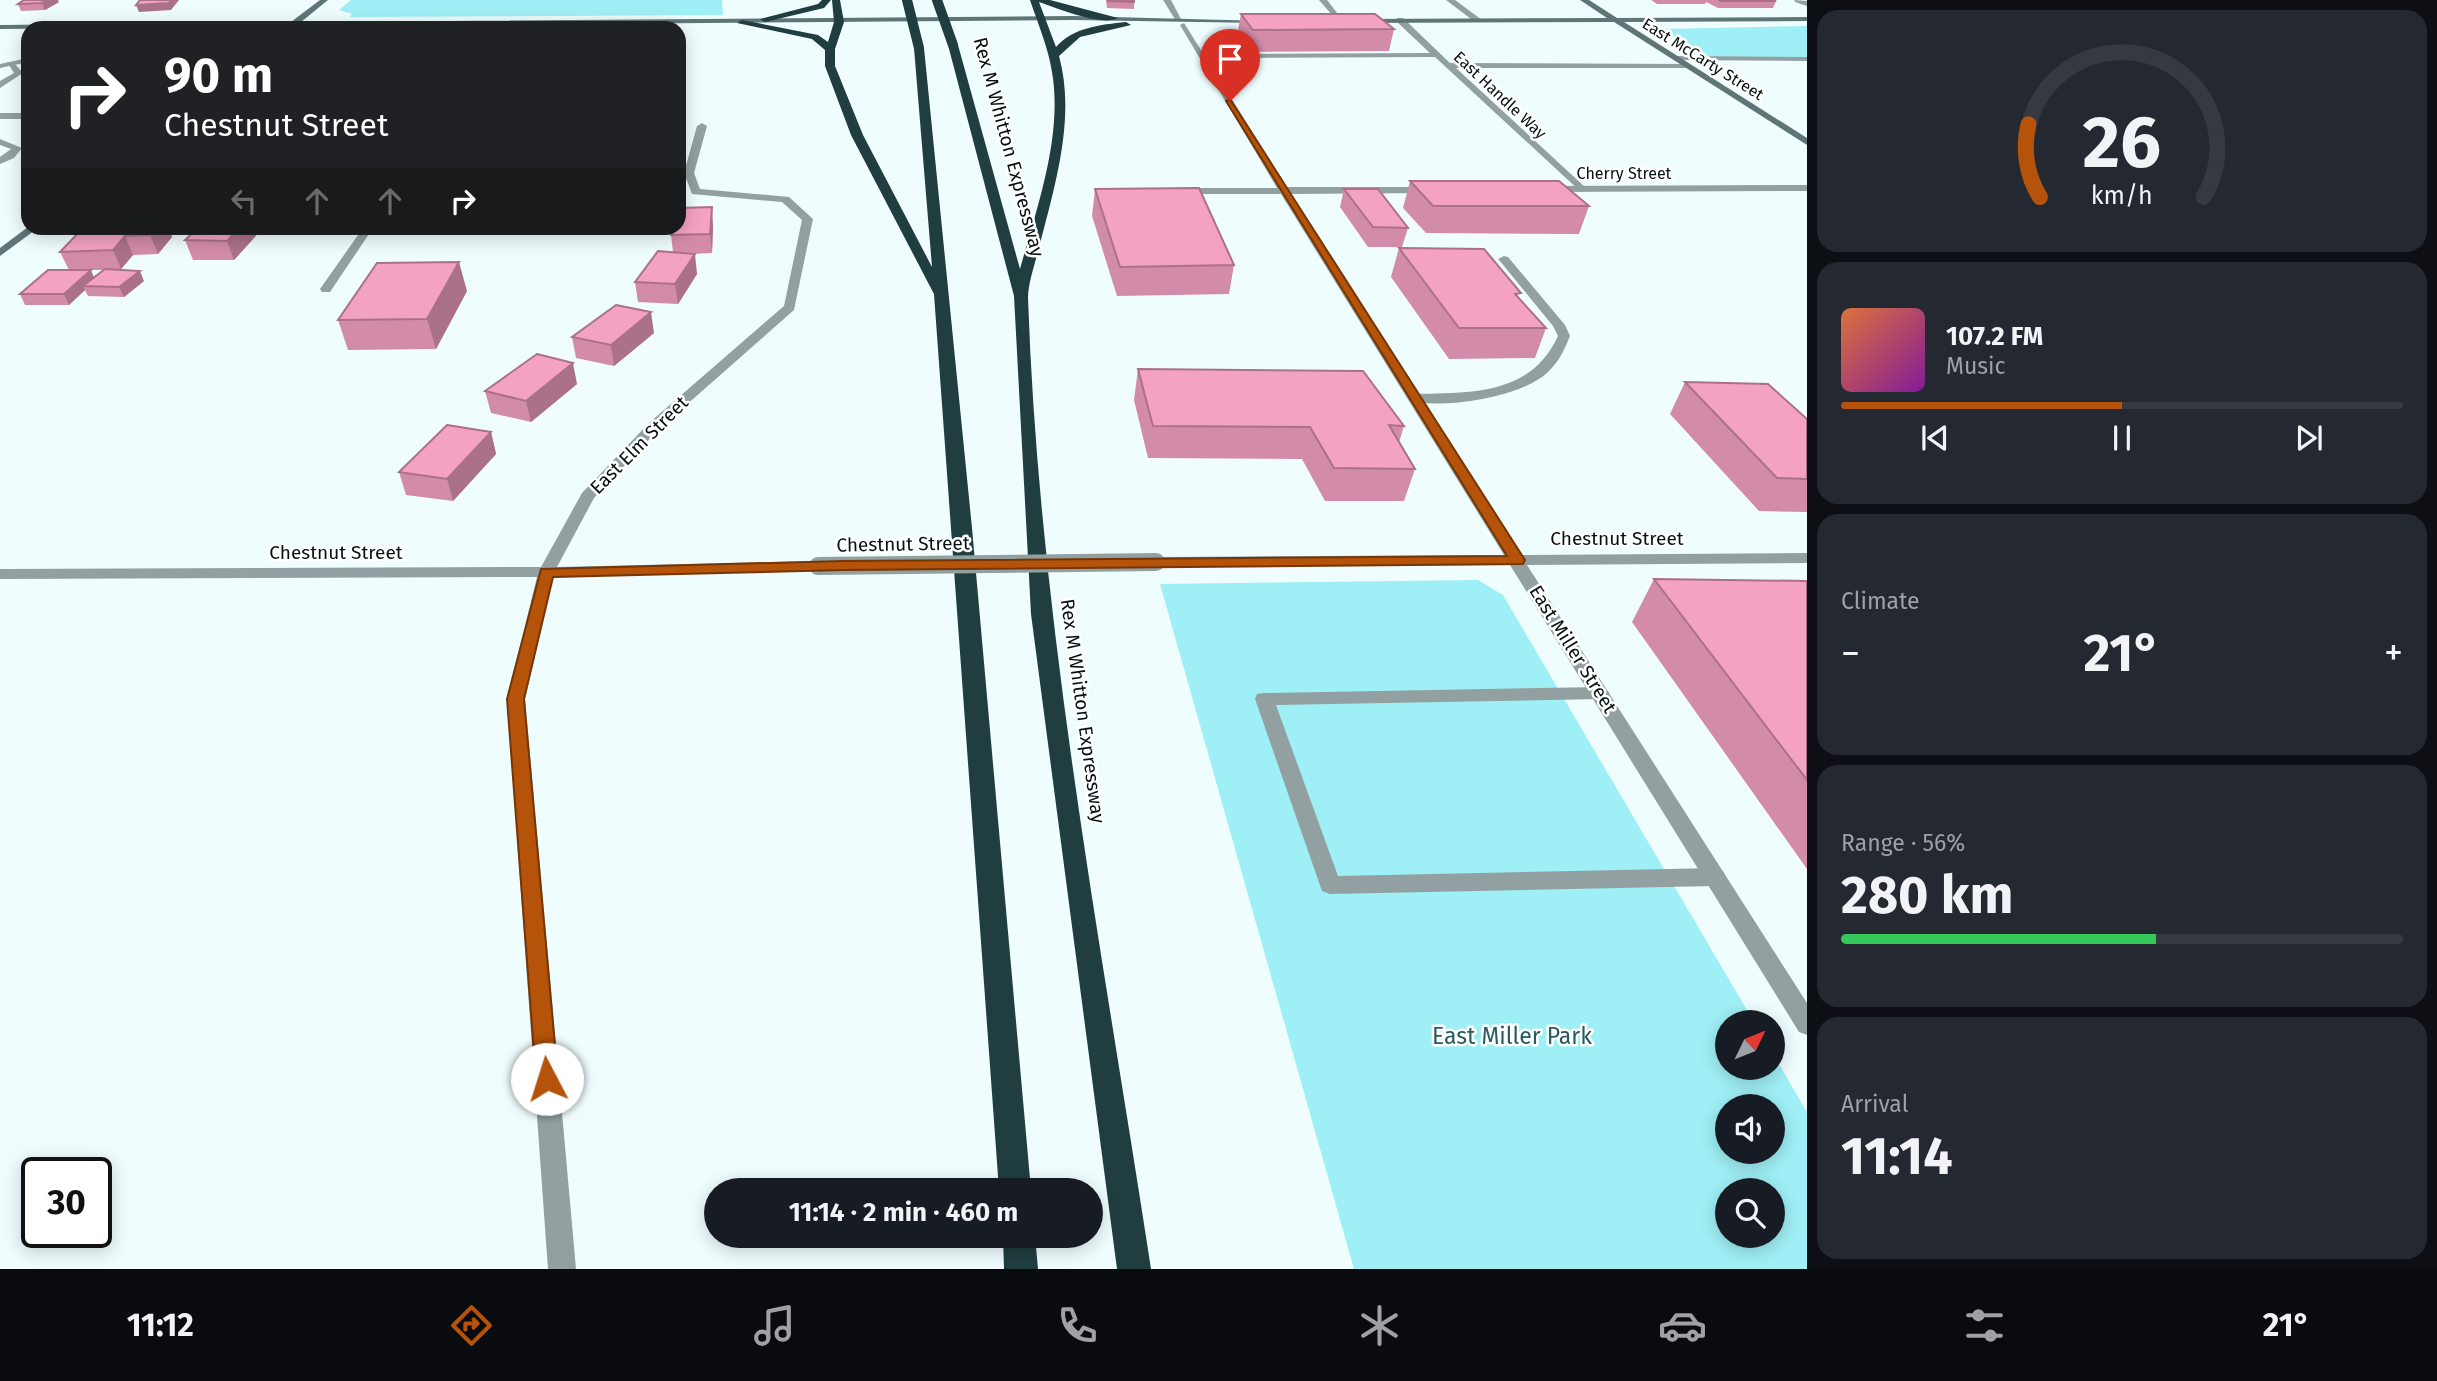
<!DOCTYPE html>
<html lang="en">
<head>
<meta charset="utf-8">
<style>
	:root { --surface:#171b24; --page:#242831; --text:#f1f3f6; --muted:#9ea1a6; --line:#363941; --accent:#b45309 }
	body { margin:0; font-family:"Fira Sans",sans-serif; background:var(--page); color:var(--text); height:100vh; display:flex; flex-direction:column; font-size:26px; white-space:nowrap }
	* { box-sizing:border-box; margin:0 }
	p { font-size:23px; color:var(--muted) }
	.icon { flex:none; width:38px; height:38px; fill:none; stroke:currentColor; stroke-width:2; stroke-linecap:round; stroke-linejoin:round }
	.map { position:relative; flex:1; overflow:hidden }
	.sheet { display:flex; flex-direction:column; gap:10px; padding:10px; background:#0d0f14; width:630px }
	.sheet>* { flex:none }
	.guide { position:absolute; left:21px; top:21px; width:665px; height:214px; border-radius:21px; box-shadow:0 4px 18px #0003; background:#202124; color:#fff; overflow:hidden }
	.needle { width:46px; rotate:47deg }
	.buttons { position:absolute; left:1715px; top:1010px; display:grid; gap:14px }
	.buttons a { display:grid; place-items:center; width:70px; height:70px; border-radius:50%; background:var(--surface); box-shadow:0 4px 18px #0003; font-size:35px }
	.speed { position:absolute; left:21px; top:1157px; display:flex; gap:14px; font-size:35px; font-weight:700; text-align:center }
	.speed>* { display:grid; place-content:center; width:91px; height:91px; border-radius:50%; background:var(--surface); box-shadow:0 4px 18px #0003; line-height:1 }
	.speed .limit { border:4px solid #111; border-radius:10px; background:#fff; color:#111 }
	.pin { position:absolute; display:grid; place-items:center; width:60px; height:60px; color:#fff; margin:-72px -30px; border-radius:50% 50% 50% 0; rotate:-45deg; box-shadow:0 0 7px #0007 }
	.pin .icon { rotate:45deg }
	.me { position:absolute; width:77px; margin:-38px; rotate:355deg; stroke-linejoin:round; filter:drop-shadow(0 0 5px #0008) }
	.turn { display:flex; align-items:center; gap:24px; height:147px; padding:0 28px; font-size:32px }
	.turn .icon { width:91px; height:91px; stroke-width:2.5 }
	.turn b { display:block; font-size:49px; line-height:60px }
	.lanes { display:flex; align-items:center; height:66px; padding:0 28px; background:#0003; justify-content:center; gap:35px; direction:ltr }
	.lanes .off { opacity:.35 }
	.big { font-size:52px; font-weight:700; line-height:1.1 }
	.sheet .widget { flex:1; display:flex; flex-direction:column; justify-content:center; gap:10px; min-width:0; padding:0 24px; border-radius:21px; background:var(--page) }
	.sheet .dial { align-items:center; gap:0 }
	.dial svg { height:182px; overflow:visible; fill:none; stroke:var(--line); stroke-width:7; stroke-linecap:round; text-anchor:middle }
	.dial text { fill:var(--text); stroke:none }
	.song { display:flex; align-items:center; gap:21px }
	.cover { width:84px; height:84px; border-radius:10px; background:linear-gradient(135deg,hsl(20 70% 55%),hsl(290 70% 35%)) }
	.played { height:7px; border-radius:4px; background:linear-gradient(90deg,var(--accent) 50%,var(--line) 50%) }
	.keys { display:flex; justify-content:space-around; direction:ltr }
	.heat { display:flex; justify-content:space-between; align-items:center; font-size:38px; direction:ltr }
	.charge { height:10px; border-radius:5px; background:linear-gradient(90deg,#34c759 56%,var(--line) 0) }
	.trip { position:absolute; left:704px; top:1178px; width:399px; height:70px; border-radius:35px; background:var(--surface); box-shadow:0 4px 18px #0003; font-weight:700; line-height:70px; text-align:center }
	.dock { display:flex; height:112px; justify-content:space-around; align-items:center; background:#090b0e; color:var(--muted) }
	.dock .icon { width:49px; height:49px }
	.dock .selected { color:var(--accent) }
	.dock b { font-size:32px; color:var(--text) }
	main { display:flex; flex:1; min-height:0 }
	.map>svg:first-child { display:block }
	.green { fill:#9ff0f6; fill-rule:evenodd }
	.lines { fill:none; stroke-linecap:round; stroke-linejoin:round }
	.lane { fill:#92a0a1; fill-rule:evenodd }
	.street { fill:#92a0a1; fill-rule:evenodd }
	.secondary { fill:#607576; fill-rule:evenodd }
	.highway { fill:#203d3f; fill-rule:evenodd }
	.street-bridge { stroke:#92a0a1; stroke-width:18 }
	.highway-bridge { stroke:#203d3f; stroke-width:10 }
	.wall { fill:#d28ba9; fill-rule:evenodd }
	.shaded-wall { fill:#ab7189 }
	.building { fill:#f4a2c4; stroke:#ab7189; stroke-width:2 }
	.route { fill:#b45309; stroke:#753606; stroke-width:2 }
	.labels { text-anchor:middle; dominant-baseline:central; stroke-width:5; stroke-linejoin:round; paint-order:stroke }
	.far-street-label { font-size:16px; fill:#051011; stroke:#fff }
	.street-label { font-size:19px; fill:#051011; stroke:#fff }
	.near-park-label { font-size:23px; fill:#285a5e; stroke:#fff }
</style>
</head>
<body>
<main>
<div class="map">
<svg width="1807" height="1269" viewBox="0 0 1807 1269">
	<rect width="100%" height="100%" fill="#f0fdfe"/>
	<!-- green -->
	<g class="green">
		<polygon points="351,0 722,0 723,15 350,17 352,14 339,10"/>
		<polygon points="1807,26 1807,59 1706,59 1661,29"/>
		<path d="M1478 580 1503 595 1754 1022H1727V1068H1773V1054L1807 1112V1269H1354L1160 584ZM1727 1106H1773V1152H1727ZM1727 1190H1773V1236H1727Z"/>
	</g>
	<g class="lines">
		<!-- lane -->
		<g class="lane">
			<polygon points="1446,0 1455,0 1482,20 1475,22"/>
			<polygon points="1794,0 1807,1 1807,6 1795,2"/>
			<polygon points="1397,18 1403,18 1450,63 1687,64 1691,66 1687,68 1456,68 1585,187 1585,191 1581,192 1435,57 1203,58 1199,56 1203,54 1430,53 1397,22"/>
			<polygon points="1676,56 1807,57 1807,61 1673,60"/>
			<polygon points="7,62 13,62 23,73 0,88 0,81 14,73"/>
			<rect x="0" y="113" width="28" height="6"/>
			<polygon points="0,139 22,148 14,158 0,164 0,157 11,149 0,145"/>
			<polygon points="363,228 373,228 330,292 322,292 320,289"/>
			<path d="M1504 256 1508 257 1565 325 1570 336C1564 350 1559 362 1547 373 1521 397 1444 409 1410 401V395L1415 394C1472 393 1531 395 1558 336L1553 326 1500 261 1498 259Z"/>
			<polygon points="1601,687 1610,693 1601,699 1276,705 1338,876 1715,868 1723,871 1726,877 1723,883 1715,886 1330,894 1322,891 1255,699 1257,694 1264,693"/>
		</g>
		<!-- street -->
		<g class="street">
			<polygon points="1163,0 1171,0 1182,21 1176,21"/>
			<polygon points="1319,0 1327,0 1345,23 1339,23"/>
			<polygon points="1184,23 1287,187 1430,187 1435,190 1430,193 1291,194 1521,555 1807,553 1807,563 1527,565 1807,1003 1807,1035 1799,1032 1510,565 1156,567 1148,562 1156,557 1504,555 1281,194 1178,194 1173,191 1178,188 1277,188 1180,25"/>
			<polygon points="28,58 28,62 0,68 0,64"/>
			<polygon points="702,123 707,126 694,173 700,189 789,197 813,219 794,310 659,429 594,498 557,567 818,561 826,566 818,571 553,577 525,699 576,1269 548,1269 507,699 537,577 0,579 0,569 541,567 582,493 649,423 784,306 802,220 782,202 692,194 684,173 697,126"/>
			<polygon points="1807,185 1807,191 1546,192 1541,189 1546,186"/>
		</g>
		<!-- secondary -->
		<g class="secondary">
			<polygon points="320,0 328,0 301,22 1073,16 1265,21 1261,23 1073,20 0,29 0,25 291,22"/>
			<polygon points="1580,0 1589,0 1617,18 1807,17 1807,21 1624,22 1807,138 1807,145 1614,22 1359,23 1355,21 1359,19 1607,18"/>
			<polygon points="28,227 38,228 0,256 0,248"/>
		</g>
		<!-- highway -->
		<g class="highway">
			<polygon points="822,0 831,0 824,8 765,22 760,19 818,4"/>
			<polygon points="832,0 840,0 844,22 835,49 835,66 863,135 932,267 914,48 919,45 924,48 972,528 1031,1190 999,1190 934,294 851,135 825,66 825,50 812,39 737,23 742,20 818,35 828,42 834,22"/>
			<path d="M1030 0H1050L1118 18C1102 27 1057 8 1039 2L1056 47C1074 27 1100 25 1126 22L1131 25 1080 37 1059 56C1076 117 1055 185 1040 244 1036 261 1028 282 1028 298 1039 623 1102 948 1151 1269H1117L1031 614 1014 296 948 45 953 42 958 45 1020 269C1037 207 1063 136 1052 72 1048 47 1038 24 1030 0Z"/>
			<polygon points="1003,1236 1035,1236 1038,1269 1004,1269"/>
		</g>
		<!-- street-bridge -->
		<polyline class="street-bridge" points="818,566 1156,562"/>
		<!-- highway-bridge -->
		<g class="highway-bridge">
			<polyline points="907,0 919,48"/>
			<polyline points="937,0 953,45"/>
		</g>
	</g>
	<!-- wall -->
	<g class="wall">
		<polygon points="1106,0 1134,0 1134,9 1107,8"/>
		<polygon points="1651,0 1774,0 1776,1 1773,8 1718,8 1706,2 1705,4 1657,4"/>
		<polygon points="59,2 45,10 21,11 18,4"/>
		<polygon points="1241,14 1394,29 1389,51 1249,52 1237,36"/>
		<polygon points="1410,181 1589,206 1579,234 1426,233 1403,208"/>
		<polygon points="1095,189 1234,265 1229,294 1117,296 1092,216"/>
		<polygon points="1344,189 1408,228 1402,247 1368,247 1340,207"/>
		<polygon points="713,226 712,253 692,254 697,274 678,304 638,302 635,282 673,252 671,235"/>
		<path d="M83 228H169L172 237 158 254 133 255 121 269 113 270 144 281 124 297 88 296 85 290 69 305H25L20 294 69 270 60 252ZM90 270H104L94 277Z"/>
		<polygon points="198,228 262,228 262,229 234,260 193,260 185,240"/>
		<polygon points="1399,248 1519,299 1546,328 1535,358 1449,359 1391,277"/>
		<polygon points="467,291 436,349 348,350 338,320"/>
		<polygon points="654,333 614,366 576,358 572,337"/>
		<polygon points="1138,369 1404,426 1399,442 1415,469 1404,501 1325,501 1302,459 1148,458 1134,400"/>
		<polygon points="1685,382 1807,419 1807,512 1759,511 1670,414"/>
		<polygon points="577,384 531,422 491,413 485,391"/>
		<polygon points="491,432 496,454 453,501 406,495 399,472"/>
		<polygon points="1654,579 1807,581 1807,869 1632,622"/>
	</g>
	<!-- shaded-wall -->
	<g class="shaded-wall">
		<polygon points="47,0 58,0 59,2 45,10 42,3"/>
		<polygon points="171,0 179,0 171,10 139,12 136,5"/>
		<polygon points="712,207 713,226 712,253 710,234"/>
		<polygon points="156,228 169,228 172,237 158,254 150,235"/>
		<polygon points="239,228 262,228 262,229 234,260 227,241"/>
		<polygon points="125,236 133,255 121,269 113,250"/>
		<polygon points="695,254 697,274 678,304 675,284"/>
		<polygon points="459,262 467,291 436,349 427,319"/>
		<polygon points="91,270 95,281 83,286 85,290 69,305 64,294"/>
		<polygon points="140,271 144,281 124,297 119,287"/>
		<polygon points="651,312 654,333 614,366 611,345"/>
		<polygon points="573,363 577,384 531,422 526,401"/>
		<polygon points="491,432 496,454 453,501 447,479"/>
	</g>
	<!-- building -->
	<g class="building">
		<polygon points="24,0 47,0 42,3 18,4"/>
		<polygon points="140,0 171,0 169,3 136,5"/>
		<polygon points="1108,0 1134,0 1134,2 1108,1"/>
		<polygon points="1719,0 1774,0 1776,1 1721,1"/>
		<polygon points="1241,14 1375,14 1394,29 1253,30"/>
		<polygon points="306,23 353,23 348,28 300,28"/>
		<polygon points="1410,181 1559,181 1589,206 1433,206"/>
		<polygon points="1199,188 1234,265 1120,267 1095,189"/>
		<polygon points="1344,189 1378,189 1408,228 1373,227"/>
		<polygon points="712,207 710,234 671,235 672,228 679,228 679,208"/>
		<polygon points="83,228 156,228 150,235 125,236 113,250 60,252"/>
		<polygon points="198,228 239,228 227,241 185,240"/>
		<polygon points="1399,248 1484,249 1521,293 1515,294 1546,328 1459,328"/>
		<polygon points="658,251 695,254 675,284 635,282"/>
		<polygon points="459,262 427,319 338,320 377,263"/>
		<polygon points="105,269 140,271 119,287 83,286"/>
		<polygon points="48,270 91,270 64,294 20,294"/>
		<polygon points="616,305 651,312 611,345 572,337"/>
		<polygon points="537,354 573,363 526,401 485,391"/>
		<polygon points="1138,369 1363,371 1404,426 1389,425 1415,469 1334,468 1310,427 1153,426"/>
		<polygon points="1685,382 1768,384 1807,419 1807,479 1777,478"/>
		<polygon points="447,425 491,432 447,479 399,472"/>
		<polygon points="1654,579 1807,581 1807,780"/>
	</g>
	<!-- route -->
	<polygon class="route" points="1230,99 1525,560 1523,564 844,570 553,577 524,699 558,1079 555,1086 547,1089 539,1086 536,1079 507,699 541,569 844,561 1507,556 1226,101"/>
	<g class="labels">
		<!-- far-street labels -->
		<g class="far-street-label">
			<text transform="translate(1703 59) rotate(32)">East McCarty Street</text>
			<text transform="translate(1500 95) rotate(43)">East Handle Way</text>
			<text x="1624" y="173">Cherry Street</text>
		</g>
		<!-- street labels -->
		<g class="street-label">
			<text transform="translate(1009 147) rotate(75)">Rex M Whitton Expressway</text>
			<text transform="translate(639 445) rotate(-45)">East Elm Street</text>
			<text x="1617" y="538">Chestnut Street</text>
			<text transform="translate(903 544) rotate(-1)">Chestnut Street</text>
			<text x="336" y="552">Chestnut Street</text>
			<text transform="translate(1573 649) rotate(58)">East Miller Street</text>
			<text transform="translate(1083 711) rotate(82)">Rex M Whitton Expressway</text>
		</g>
		<!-- near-park labels -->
		<g class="near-park-label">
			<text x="1512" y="1036">East Miller Park</text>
		</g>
	</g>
</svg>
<div class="buttons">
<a><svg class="needle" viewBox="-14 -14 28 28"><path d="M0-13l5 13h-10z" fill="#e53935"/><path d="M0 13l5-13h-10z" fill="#9ea1a6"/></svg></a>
<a><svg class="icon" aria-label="sound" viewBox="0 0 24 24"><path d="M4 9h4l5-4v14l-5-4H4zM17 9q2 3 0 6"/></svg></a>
<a><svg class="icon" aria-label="search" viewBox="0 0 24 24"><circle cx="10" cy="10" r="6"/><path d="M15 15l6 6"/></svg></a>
</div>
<div class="speed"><div class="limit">30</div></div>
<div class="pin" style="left:1230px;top:101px;background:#d93025"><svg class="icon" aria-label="arrive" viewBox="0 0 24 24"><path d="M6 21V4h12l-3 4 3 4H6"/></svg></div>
<svg class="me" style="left:547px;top:1079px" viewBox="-20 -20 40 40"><circle r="19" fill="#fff"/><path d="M0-13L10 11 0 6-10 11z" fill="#b45309"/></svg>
<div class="trip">11:14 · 2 min · 460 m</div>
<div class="guide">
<div class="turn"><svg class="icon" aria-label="right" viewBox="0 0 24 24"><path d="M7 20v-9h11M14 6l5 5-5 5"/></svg><div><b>90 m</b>Chestnut Street</div></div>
<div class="lanes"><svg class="icon off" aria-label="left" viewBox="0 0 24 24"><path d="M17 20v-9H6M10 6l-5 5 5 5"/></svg><svg class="icon off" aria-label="ahead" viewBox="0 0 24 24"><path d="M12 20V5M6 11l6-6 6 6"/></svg><svg class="icon off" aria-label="ahead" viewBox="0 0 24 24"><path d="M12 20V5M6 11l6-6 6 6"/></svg><svg class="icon" aria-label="right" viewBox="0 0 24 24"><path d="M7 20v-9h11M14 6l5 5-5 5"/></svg></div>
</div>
</div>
<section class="sheet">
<div class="widget dial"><svg viewBox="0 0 100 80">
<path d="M14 69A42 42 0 1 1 86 69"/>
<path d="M14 69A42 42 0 0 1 9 37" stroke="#b45309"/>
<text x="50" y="56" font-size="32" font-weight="700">26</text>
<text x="50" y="72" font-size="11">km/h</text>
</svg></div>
<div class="widget">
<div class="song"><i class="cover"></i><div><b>107.2 FM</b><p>Music</p></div></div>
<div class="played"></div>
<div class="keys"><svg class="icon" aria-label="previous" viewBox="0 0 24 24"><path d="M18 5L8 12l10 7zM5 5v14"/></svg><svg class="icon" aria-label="pause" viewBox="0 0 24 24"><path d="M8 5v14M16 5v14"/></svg><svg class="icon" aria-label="next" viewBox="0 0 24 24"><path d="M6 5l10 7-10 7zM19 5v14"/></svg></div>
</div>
<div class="widget"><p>Climate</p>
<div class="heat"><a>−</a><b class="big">21°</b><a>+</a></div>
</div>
<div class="widget"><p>Range · 56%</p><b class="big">280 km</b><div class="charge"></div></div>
<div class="widget"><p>Arrival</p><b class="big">11:14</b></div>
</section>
</main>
<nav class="dock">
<b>11:12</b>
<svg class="icon selected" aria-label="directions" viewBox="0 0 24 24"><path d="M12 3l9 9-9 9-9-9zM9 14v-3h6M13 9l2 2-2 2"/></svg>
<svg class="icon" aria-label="music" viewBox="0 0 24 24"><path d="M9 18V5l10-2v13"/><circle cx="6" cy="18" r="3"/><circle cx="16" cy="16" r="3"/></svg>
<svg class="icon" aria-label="phone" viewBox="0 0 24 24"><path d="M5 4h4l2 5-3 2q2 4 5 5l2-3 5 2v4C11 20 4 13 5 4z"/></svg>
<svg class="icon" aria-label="climate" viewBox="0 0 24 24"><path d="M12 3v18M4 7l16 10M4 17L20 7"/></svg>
<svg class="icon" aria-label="car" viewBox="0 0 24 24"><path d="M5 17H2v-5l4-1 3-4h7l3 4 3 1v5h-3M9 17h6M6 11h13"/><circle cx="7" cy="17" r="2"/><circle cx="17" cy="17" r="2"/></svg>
<svg class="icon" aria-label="filters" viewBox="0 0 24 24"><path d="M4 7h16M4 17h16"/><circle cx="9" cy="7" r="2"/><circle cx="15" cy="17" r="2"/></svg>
<b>21°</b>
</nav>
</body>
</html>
